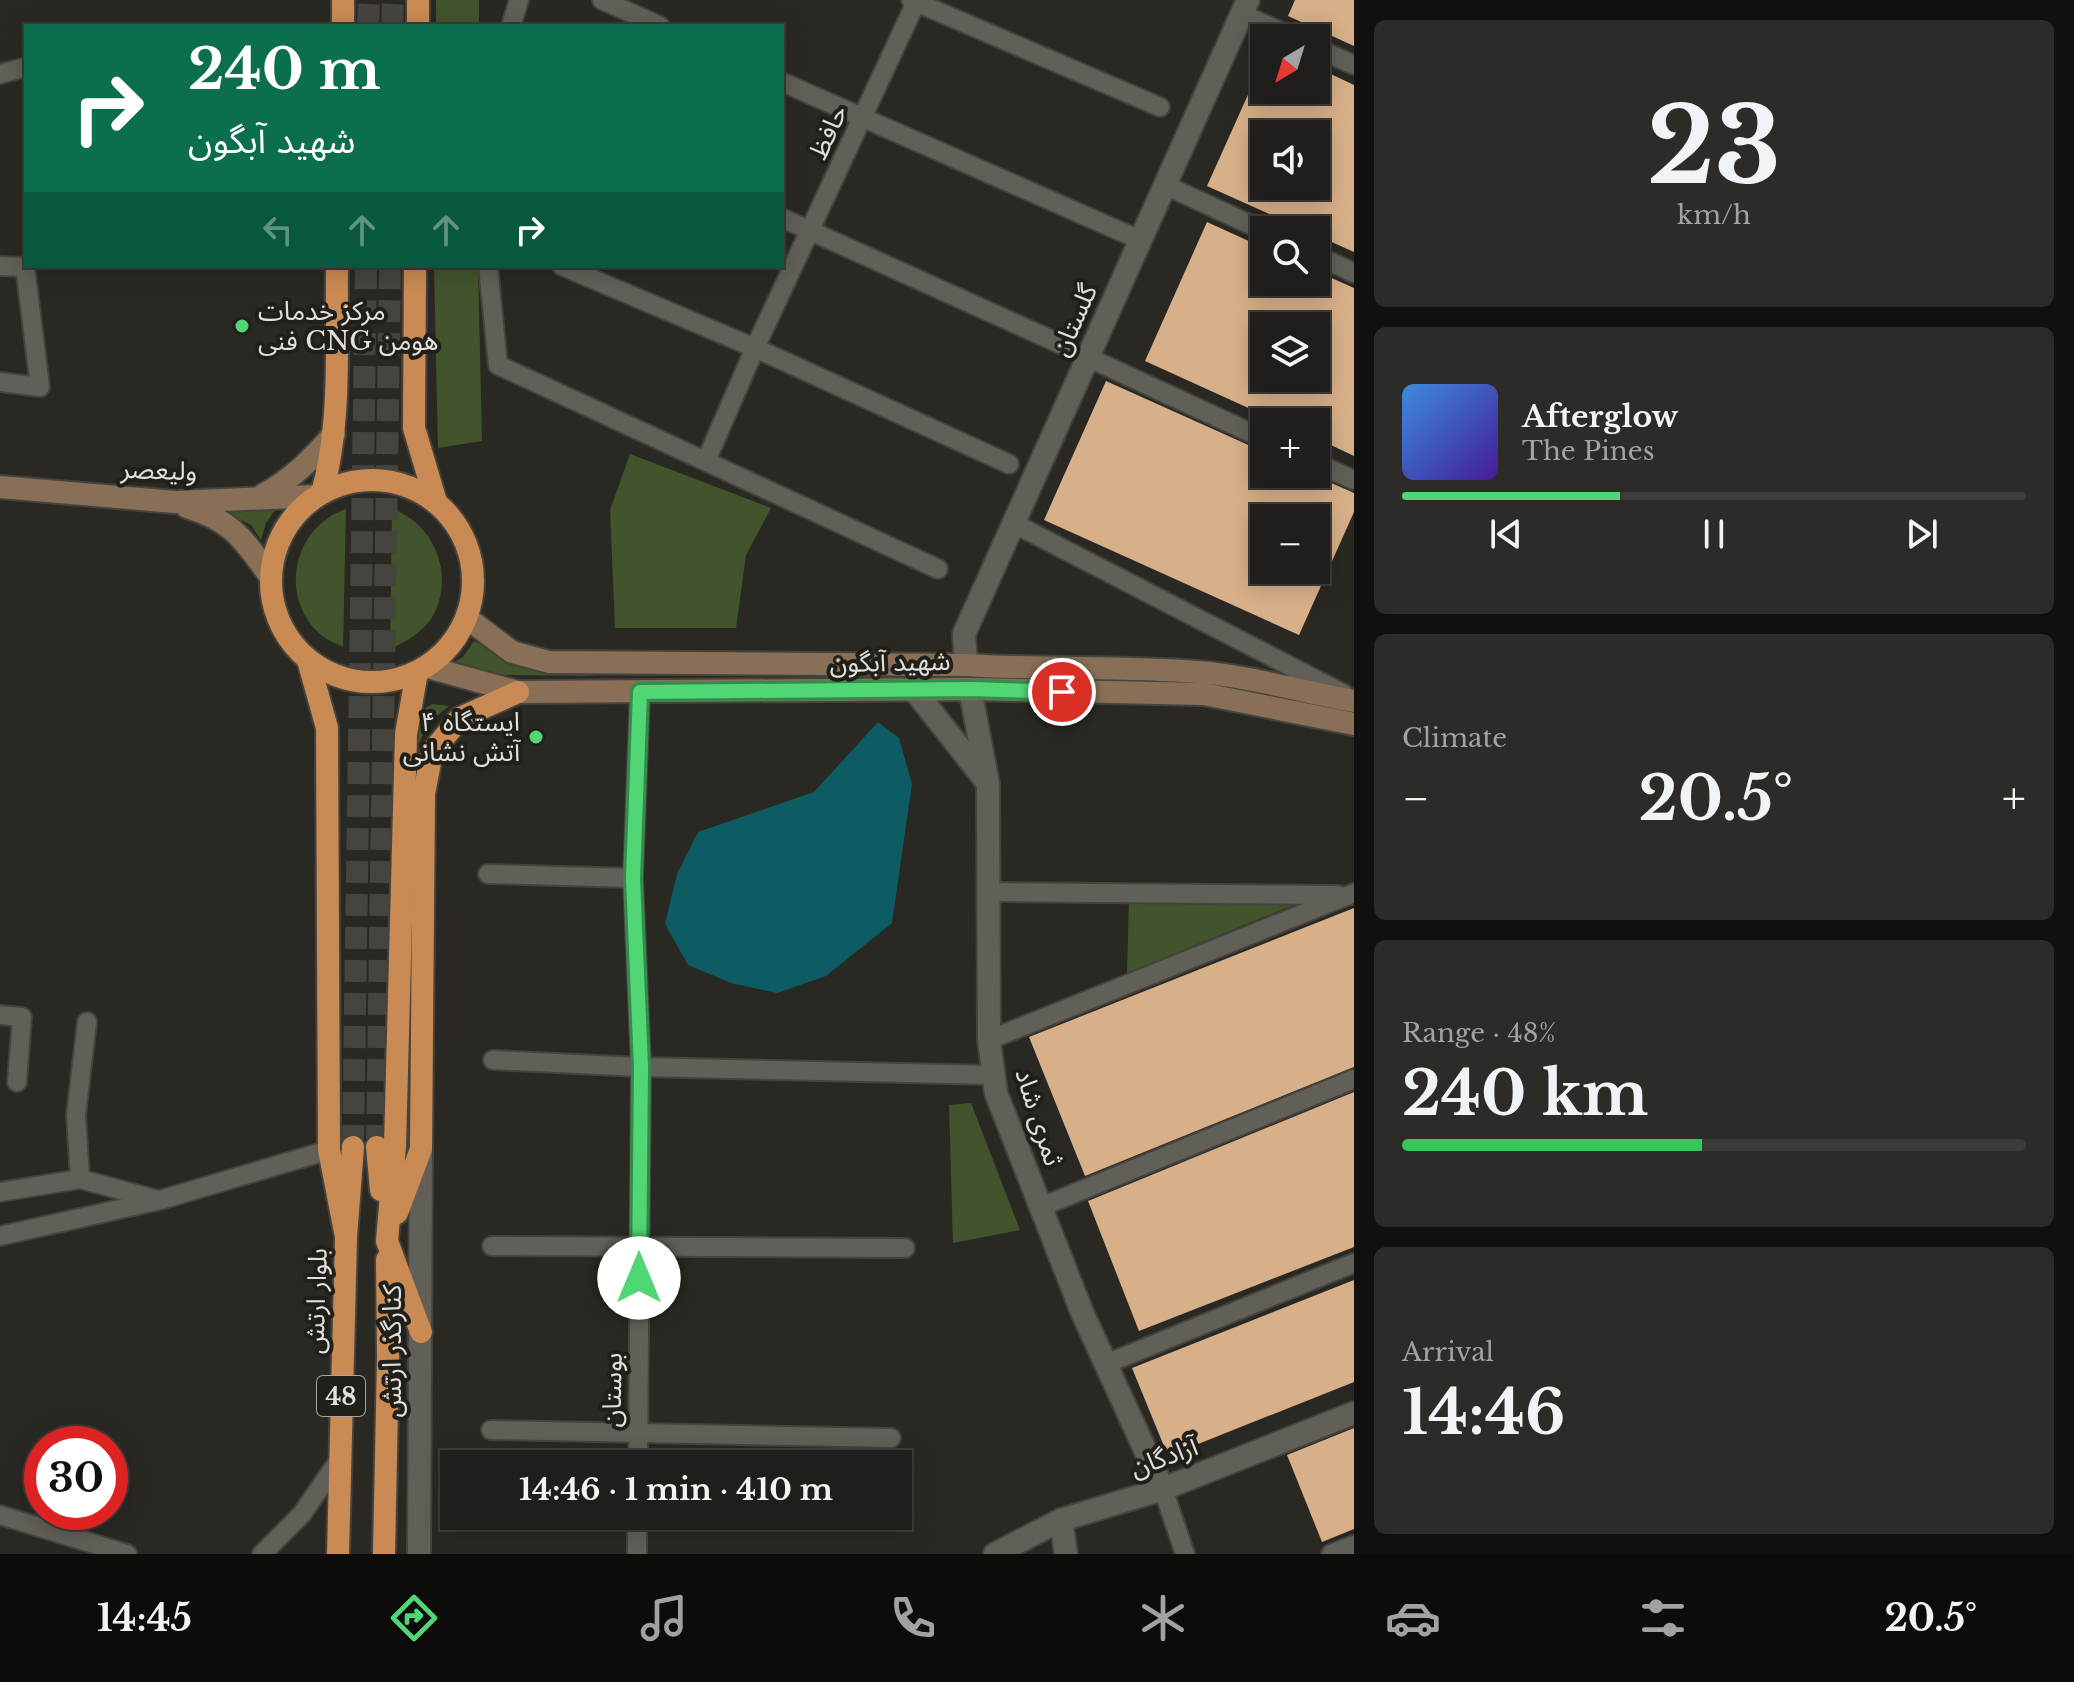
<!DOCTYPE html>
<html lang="en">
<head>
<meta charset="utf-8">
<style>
	:root { --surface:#201e1a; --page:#2d2b27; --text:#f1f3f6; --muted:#a2a2a2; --line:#3d3c39; --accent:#50d674 }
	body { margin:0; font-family:"Libre Baskerville","Noto Sans Arabic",serif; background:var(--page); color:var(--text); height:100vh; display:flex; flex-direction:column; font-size:30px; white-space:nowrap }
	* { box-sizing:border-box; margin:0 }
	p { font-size:26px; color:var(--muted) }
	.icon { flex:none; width:44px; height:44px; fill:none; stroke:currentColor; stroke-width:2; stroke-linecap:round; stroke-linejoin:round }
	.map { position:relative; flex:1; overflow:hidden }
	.drawer { display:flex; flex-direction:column; gap:20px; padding:20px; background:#12100e; width:720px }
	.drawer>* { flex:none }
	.banner { position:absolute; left:24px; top:24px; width:760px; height:244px; border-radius:0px; box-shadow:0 4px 20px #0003,0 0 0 2px var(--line); background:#0b6e4f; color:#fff; overflow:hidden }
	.needle { width:52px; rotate:218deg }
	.fabs { position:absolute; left:1250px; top:24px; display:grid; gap:16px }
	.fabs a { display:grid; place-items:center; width:80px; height:80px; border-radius:0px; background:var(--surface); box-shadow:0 4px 20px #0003,0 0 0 2px var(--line); font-size:40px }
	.speed { position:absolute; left:24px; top:1426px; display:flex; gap:16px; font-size:40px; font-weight:700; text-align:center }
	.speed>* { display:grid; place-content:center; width:104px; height:104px; border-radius:50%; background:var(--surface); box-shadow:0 4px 20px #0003,0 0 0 2px var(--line); line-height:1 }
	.speed .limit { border:12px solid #d22; background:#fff; color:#111 }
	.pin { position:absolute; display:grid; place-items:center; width:68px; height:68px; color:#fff; margin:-34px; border:4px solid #fff; border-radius:50%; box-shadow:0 2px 8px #0007 }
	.me { position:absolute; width:88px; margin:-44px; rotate:0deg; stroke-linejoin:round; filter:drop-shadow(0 0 6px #0008) }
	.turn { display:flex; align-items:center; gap:28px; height:168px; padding:0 32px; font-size:36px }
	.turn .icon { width:104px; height:104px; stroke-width:2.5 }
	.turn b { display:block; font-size:56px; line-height:68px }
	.lanes { display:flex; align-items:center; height:76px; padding:0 32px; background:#0003; justify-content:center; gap:40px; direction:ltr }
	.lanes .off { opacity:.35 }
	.big { font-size:60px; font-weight:700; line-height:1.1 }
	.drawer .card { flex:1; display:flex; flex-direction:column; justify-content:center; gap:12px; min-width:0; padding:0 28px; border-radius:12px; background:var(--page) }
	.drawer .dial { align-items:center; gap:0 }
	.dial b { font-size:104px; line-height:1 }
	.song { display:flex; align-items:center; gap:24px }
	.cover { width:96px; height:96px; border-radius:12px; background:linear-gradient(135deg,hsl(210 70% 55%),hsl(260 70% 35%)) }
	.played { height:8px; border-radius:4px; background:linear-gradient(90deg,var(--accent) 35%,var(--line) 35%) }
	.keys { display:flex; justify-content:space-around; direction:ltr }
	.heat { display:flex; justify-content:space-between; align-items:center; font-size:44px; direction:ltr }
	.charge { height:12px; border-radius:6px; background:linear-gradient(90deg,#34c759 48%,var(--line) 0) }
	.trip { position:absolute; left:440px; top:1450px; width:472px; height:80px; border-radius:0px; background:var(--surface); box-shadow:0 4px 20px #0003,0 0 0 2px var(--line); font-weight:700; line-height:80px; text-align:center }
	.tabs { display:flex; height:128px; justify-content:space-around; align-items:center; background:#0d0c0a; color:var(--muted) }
	.tabs .icon { width:56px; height:56px }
	.tabs .active { color:var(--accent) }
	.tabs b { font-size:36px; color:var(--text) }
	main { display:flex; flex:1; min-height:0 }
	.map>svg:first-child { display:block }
	.green { fill:#41542c }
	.water { fill:#0d5c63 }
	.building { fill:#d7af88; fill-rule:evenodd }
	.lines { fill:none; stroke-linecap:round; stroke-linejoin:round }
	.trunk-tunnel { stroke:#45443f; stroke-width:22; stroke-dasharray:22 11; stroke-linecap:butt }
	.minor-casing { stroke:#44433e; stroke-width:22 }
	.tertiary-casing { stroke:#44433e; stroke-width:26 }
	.secondary-casing { stroke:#44433e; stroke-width:26 }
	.trunk-casing { stroke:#44433e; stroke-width:26 }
	.minor { stroke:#615f58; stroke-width:18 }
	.tertiary { stroke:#615f58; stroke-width:22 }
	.secondary { stroke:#896f56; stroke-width:22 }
	.trunk { stroke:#ca8a53; stroke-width:22 }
	.route-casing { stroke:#348b4b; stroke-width:20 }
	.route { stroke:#50d674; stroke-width:14 }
	.poi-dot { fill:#50d674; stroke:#201f19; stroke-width:3 }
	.labels { text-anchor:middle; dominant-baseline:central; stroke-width:8; stroke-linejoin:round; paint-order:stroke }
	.shield { fill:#201f19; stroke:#a7a6a2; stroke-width:2 }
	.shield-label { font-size:24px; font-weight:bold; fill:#e1e0dd }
	.street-label { font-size:26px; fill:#e1e0dd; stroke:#201f19 }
	.poi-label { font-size:26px; fill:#e1e0dd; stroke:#201f19; text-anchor:start }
</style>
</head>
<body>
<main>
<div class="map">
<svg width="1354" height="1554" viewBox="0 0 1354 1554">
	<rect width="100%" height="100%" fill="#2a2823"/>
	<!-- green -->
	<g class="green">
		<rect x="436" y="0" width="43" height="26"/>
		<polygon points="434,266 478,266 482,441 438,448"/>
		<polygon points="630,454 771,508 746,555 736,628 615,628 610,510"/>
		<polygon points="214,506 275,510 266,523 261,540 251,525"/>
		<path d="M346 509 343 647C336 643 327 640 321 635 278 597 293 527 346 509Z"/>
		<path d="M392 509C436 524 456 579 431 619 421 633 406 642 390 649Z"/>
		<polygon points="474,641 523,665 555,673 599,676 500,675 448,666 463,657"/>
		<path d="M432 704 449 706 427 724 418 746H414C414 726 413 714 432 704Z"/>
		<polygon points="1129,901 1296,904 1127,973"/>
		<polygon points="971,1103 1020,1230 953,1243 949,1105"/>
	</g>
	<!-- water -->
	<polygon class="water" points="878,722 899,738 912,784 892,923 826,976 777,993 731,983 688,965 665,924 677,874 698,832 814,792"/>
	<!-- building -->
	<g class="building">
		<polygon points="1295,0 1354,0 1354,46 1288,16"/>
		<path d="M1264 59V90H1316V67L1354 85V252L1316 235V230H1305L1207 186ZM1264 134H1316V186H1264Z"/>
		<path d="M1207 222 1264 248V282H1316V271L1354 288V456L1316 438V422H1279L1145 361ZM1264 326H1316V378H1264Z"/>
		<path d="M1106 381 1264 452V474H1311L1354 493V512L1299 635 1044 520ZM1264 518H1316V570H1264Z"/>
		<polygon points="1354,908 1354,1067 1085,1176 1029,1037"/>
		<polygon points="1354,1092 1354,1247 1139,1331 1088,1201"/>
		<polygon points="1354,1280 1354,1382 1168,1456 1132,1368"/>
		<polygon points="1354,1428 1354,1529 1322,1542 1287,1455"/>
	</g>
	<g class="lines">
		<!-- trunk-tunnel -->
		<g class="trunk-tunnel">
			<polyline points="368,26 369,0"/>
			<polyline points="392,26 393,0"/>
			<polyline points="353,1147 366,266"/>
			<polyline points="377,1147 390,266"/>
		</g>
		<defs>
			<g id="minor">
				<polyline points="602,0 660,26"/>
				<polyline points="911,0 1160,107"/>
				<polyline points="1242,14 1295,38"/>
				<polyline points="511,26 519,0"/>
				<polyline points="1316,48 1354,65"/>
				<polyline points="0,74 26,67"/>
				<polyline points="782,82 1140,240"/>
				<polyline points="1165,185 1264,231"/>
				<polyline points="782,218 1067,347"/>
				<polyline points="1316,255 1354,273"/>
				<polyline points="0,266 25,267 40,387 0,382"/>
				<polyline points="488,266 498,365 938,569"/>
				<polyline points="562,266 755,348 1009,464"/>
				<polyline points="1087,357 1264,439"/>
				<polyline points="706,461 755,348 917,0"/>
				<polyline points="1316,463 1354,480"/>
				<polyline points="1013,523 1344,694"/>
				<polyline points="488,874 633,878"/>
				<polyline points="989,892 1338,895"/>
				<polyline points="0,1015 22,1017 17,1082"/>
				<polyline points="989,1040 1354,893"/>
				<polyline points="493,1060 641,1067 993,1075"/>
				<polyline points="80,1179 76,1115 87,1022"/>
				<polyline points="0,1192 80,1179 158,1200"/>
				<polyline points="1041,1207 1354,1079"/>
				<polyline points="0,1236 160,1200 329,1150"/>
				<polyline points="492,1246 905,1248"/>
				<polyline points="1106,1364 1354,1263"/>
				<polyline points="491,1430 891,1438"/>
				<polyline points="638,1464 641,1067 633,878 640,692"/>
				<polyline points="1163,1489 1185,1554"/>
				<polyline points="0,1515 127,1554"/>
				<polyline points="262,1554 302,1514 339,1460"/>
				<polyline points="637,1554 637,1516"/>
				<polyline points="1331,1554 1354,1545"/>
			</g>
			<g id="tertiary">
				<polyline points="966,665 964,634 1248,0"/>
				<polyline points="970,689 988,784 989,1040 996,1093 1082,1312 1163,1489"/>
				<polyline points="915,691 986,781"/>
				<polyline points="1061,1520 1066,1554"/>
				<polyline points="419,1554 421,1151"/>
				<polyline points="995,1554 1061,1520 1163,1489 1354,1413"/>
			</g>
			<g id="secondary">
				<polyline points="0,487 175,502 317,496"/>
				<path d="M263 495C292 479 312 459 334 434"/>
				<path d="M187 507C233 521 243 539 270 576"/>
				<path d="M467 618 512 652 549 662 966 665C1044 670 1121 666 1198 672 1248 676 1304 692 1354 701"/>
				<polyline points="427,667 518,692 970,689 1204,694 1354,724"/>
			</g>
			<g id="trunk">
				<polyline points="343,26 343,0"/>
				<polyline points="418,26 418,0"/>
				<polyline points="415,266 414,428 436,502"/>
				<circle cx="372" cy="581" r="101"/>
				<path d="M322 493C342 421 336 341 337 266"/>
				<polyline points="308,660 327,728 329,1150 346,1237"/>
				<polyline points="417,672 406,734 395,1146 387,1241 421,1332"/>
				<polyline points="377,1147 381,1190"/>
				<polyline points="397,1213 421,1149 424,794 432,752 460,718 518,692"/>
				<polyline points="338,1554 346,1237 353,1147"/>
				<polyline points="384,1554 388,1357 387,1260"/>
			</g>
		</defs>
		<!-- minor casing -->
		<use href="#minor" class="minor-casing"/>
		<!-- tertiary casing -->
		<use href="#tertiary" class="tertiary-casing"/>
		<!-- secondary casing -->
		<use href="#secondary" class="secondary-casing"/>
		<!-- trunk casing -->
		<use href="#trunk" class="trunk-casing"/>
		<!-- minor -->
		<use href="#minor" class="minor"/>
		<!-- tertiary -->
		<use href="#tertiary" class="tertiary"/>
		<!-- secondary -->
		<use href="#secondary" class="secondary"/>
		<!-- trunk -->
		<use href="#trunk" class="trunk"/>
	</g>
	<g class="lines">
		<defs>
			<polyline id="route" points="639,1278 641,1067 633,878 640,692 970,689 1062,692"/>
		</defs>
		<!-- route casing -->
		<use href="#route" class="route-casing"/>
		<!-- route -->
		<use href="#route" class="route"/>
	</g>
	<!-- markers -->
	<g class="poi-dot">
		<circle cx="242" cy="326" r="8"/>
		<circle cx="536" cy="737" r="8"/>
	</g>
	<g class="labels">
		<!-- shield labels -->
		<rect class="shield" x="317" y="1376" width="48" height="40" rx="6"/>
		<g class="shield-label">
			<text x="341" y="1396">48</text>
		</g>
		<!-- street labels -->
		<g class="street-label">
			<text transform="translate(828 132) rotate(-65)">حافظ</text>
			<text transform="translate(1074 320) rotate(-66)">گلستان</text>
			<text transform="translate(159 470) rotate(2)">ولیعصر</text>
			<text transform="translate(890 662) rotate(-1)">شهید آبگون</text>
			<text transform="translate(1039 1117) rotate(72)">ثمری شاد</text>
			<text transform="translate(316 1301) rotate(-88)">بلوار ارتش</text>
			<text transform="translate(392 1351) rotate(-90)">کنارگذر ارتش</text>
			<text transform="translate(612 1390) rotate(-89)">بوستان</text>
			<text transform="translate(1164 1457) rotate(-20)">آزادگان</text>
		</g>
		<!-- poi labels -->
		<g class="poi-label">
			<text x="258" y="311">مرکز خدمات<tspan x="258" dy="30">فنی CNG هومن</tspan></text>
			<text x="520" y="722" text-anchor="end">ایستگاه ۴<tspan x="520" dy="30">آتش نشانی</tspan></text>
		</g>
	</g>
</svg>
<div class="fabs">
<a><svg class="needle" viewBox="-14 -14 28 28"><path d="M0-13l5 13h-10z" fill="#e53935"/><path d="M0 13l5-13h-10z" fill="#a2a2a2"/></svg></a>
<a><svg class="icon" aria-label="sound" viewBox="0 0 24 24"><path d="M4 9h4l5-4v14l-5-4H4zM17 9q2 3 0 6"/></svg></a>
<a><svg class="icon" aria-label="search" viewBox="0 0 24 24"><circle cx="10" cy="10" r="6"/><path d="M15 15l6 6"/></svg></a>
<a><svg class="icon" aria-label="layers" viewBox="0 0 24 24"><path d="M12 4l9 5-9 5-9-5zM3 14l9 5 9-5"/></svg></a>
<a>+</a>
<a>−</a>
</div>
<div class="speed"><div class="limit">30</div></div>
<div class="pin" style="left:1062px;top:692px;background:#d93025"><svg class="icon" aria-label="arrive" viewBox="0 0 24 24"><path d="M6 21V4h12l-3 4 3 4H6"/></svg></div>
<svg class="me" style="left:639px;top:1278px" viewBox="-20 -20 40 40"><circle r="19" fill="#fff"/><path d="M0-13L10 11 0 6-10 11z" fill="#50d674"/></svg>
<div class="trip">14:46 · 1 min · 410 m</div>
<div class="banner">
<div class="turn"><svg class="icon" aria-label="right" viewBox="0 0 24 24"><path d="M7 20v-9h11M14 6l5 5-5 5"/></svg><div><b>240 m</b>شهید آبگون</div></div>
<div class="lanes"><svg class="icon off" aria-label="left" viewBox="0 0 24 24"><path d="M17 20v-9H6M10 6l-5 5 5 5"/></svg><svg class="icon off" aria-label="ahead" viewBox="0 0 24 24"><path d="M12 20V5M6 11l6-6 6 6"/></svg><svg class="icon off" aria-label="ahead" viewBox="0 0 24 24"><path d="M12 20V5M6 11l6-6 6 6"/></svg><svg class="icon" aria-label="right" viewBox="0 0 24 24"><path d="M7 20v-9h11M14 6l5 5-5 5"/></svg></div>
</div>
</div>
<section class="drawer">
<div class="card dial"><b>23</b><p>km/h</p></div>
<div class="card">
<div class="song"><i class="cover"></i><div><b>Afterglow</b><p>The Pines</p></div></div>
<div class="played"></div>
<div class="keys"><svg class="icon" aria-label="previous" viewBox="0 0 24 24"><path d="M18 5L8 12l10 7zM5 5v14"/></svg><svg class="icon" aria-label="pause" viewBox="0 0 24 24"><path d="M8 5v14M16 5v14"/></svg><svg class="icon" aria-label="next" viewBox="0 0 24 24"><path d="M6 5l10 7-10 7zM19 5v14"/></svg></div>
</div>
<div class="card"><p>Climate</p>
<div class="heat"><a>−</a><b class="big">20.5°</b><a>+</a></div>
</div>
<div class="card"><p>Range · 48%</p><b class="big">240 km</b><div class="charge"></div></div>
<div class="card"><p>Arrival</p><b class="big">14:46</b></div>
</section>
</main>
<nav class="tabs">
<b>14:45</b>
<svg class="icon active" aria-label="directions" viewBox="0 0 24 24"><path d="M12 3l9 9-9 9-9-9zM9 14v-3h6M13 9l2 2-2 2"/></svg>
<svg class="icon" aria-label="music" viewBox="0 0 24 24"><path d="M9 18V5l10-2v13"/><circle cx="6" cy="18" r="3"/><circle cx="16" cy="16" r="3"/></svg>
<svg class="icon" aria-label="phone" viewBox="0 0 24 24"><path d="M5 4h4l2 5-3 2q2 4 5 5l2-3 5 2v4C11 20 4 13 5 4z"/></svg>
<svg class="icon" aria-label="climate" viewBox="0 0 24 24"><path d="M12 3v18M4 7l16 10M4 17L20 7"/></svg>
<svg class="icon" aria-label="car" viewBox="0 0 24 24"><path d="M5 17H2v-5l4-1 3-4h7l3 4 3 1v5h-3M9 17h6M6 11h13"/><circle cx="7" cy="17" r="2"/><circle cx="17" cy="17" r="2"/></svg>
<svg class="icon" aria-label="filters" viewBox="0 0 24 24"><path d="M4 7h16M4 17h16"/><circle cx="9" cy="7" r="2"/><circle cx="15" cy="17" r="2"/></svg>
<b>20.5°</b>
</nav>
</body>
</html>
